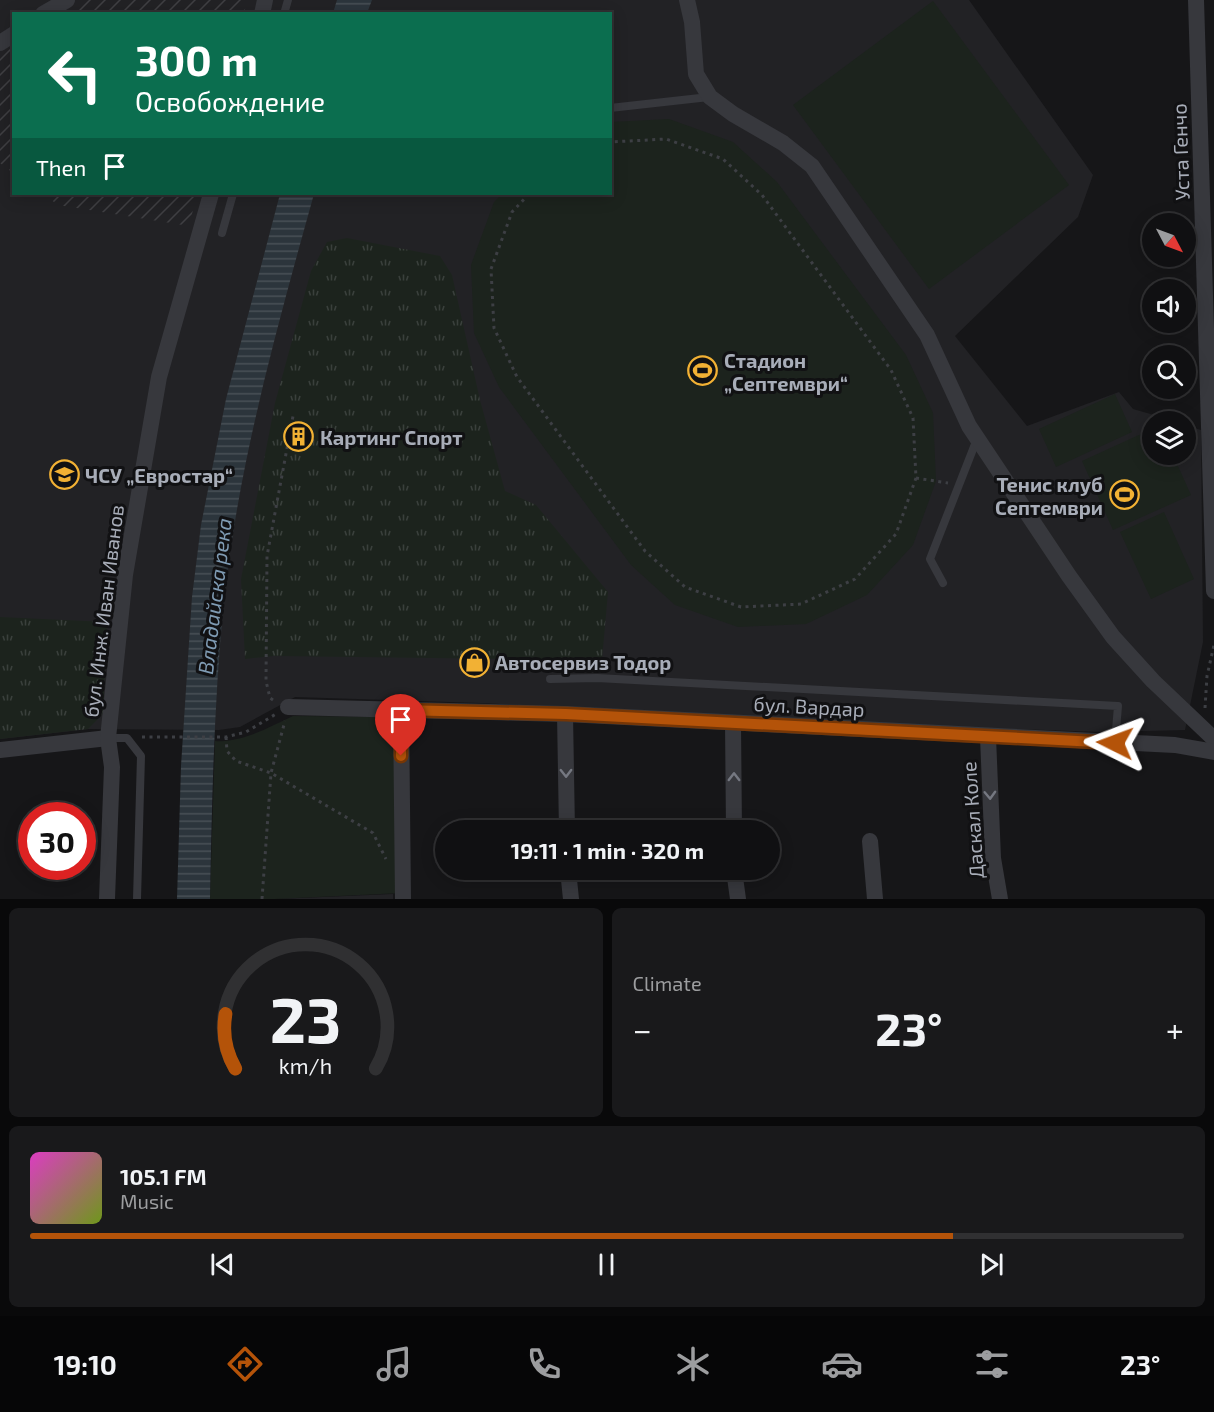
<!DOCTYPE html>
<html lang="en">
<head>
<meta charset="utf-8">
<style>
	:root { --surface:#101012; --page:#19191b; --text:#f1f3f6; --muted:#9c9d9f; --line:#303032; --accent:#b45309 }
	body { margin:0; font-family:"Exo 2",sans-serif; background:var(--page); color:var(--text); height:100vh; display:flex; flex-direction:column; font-size:22px; white-space:nowrap }
	* { box-sizing:border-box; margin:0 }
	p { font-size:20px; color:var(--muted) }
	.icon { flex:none; width:33px; height:33px; fill:none; stroke:currentColor; stroke-width:2; stroke-linecap:round; stroke-linejoin:round }
	.map { position:relative; height:899px; overflow:hidden }
	.drawer { display:flex; flex-direction:column; gap:9px; padding:9px; background:#09090a; flex:1 }
	.drawer>* { flex:none }
	.top-card { position:absolute; left:12px; top:12px; width:600px; height:183px; border-radius:0px; box-shadow:0 3px 15px #0003,0 0 0 2px var(--line); background:#0b6e4f; color:#fff; overflow:hidden }
	.needle { width:39px; rotate:131deg }
	.controls { position:absolute; left:1142px; top:213px; display:grid; gap:12px }
	.controls a { display:grid; place-items:center; width:54px; height:54px; border-radius:50%; background:var(--surface); box-shadow:0 3px 15px #0003,0 0 0 2px var(--line); font-size:30px }
	.speed { position:absolute; left:18px; top:802px; display:flex; gap:12px; font-size:30px; font-weight:700; text-align:center }
	.speed>* { display:grid; place-content:center; width:78px; height:78px; border-radius:50%; background:var(--surface); box-shadow:0 3px 15px #0003,0 0 0 2px var(--line); line-height:1 }
	.speed .limit { border:9px solid #d22; background:#fff; color:#111 }
	.pin { position:absolute; display:grid; place-items:center; width:51px; height:51px; color:#fff; margin:-62px -26px; border-radius:50% 50% 50% 0; rotate:-45deg; box-shadow:0 0 6px #0007 }
	.pin .icon { rotate:45deg }
	.me { position:absolute; width:66px; margin:-33px; rotate:273deg; stroke-linejoin:round; filter:drop-shadow(0 0 4px #0008) }
	.turn { display:flex; align-items:center; gap:21px; height:126px; padding:0 24px; font-size:27px }
	.turn .icon { width:78px; height:78px; stroke-width:2.5 }
	.turn b { display:block; font-size:42px; line-height:51px }
	.then { display:flex; align-items:center; height:57px; padding:0 24px; background:#0003; gap:12px; font-size:22px }
	.big { font-size:45px; font-weight:700; line-height:1.1 }
	.drawer .tile { flex:1; display:flex; flex-direction:column; justify-content:center; gap:9px; min-width:0; padding:0 21px; border-radius:9px; background:var(--page) }
	.drawer .dial { align-items:center; gap:0 }
	.dial svg { height:156px; overflow:visible; fill:none; stroke:var(--line); stroke-width:7; stroke-linecap:round; text-anchor:middle }
	.dial text { fill:var(--text); stroke:none }
	.song { display:flex; align-items:center; gap:18px }
	.cover { width:72px; height:72px; border-radius:9px; background:linear-gradient(135deg,hsl(310 70% 55%),hsl(80 70% 35%)) }
	.played { height:6px; border-radius:3px; background:linear-gradient(90deg,var(--accent) 80%,var(--line) 80%) }
	.keys { display:flex; justify-content:space-around; direction:ltr }
	.heat { display:flex; justify-content:space-between; align-items:center; font-size:33px; direction:ltr }
	.drawer .tiles { flex:1; display:grid; gap:9px; grid-template-columns:1fr 1fr }
	.tile:last-child { grid-column:span 2 }
	.trip { position:absolute; left:435px; top:820px; width:345px; height:60px; border-radius:30px; background:var(--surface); box-shadow:0 3px 15px #0003,0 0 0 2px var(--line); font-weight:700; line-height:60px; text-align:center }
	.tab-bar { display:flex; height:96px; justify-content:space-around; align-items:center; background:#060607; color:var(--muted) }
	.tab-bar .icon { width:42px; height:42px }
	.tab-bar .active { color:var(--accent) }
	.tab-bar b { font-size:27px; color:var(--text) }
	.map>svg:first-child { display:block }
	.built { fill:#222225; fill-rule:evenodd }
	.industrial { fill:url(#industrial-furrows) }
	.grass { fill:url(#grass-tufts) }
	.park { fill:#1c231d }
	.water { fill:url(#water-rules) }
	.lines { fill:none; stroke-linecap:round; stroke-linejoin:round }
	.path { stroke:#3d3f44; stroke-width:3; stroke-dasharray:3 4.5; stroke-linecap:butt }
	.service { stroke:#37383d; stroke-width:8 }
	.minor { stroke:#37383d; stroke-width:16 }
	.oneway { stroke:#757881 }
	.route-casing { stroke:#753606; stroke-width:15 }
	.route { stroke:#b45309; stroke-width:10 }
	.labels { text-anchor:middle; dominant-baseline:central; stroke-width:6; stroke-linejoin:round; paint-order:stroke }
	.street-label { font-size:20px; fill:#a8adb8; stroke:#111113 }
	.poi-label { font-size:20px; font-weight:bold; fill:#a8adb8; stroke:#111113; text-anchor:start }
	.water-label { font-size:21px; font-style:italic; fill:#7f9bb3; stroke:#111113 }
</style>
</head>
<body>
<div class="map">
<svg width="1214" height="899" viewBox="0 0 1214 899">
	<defs>
		<pattern id="industrial-furrows" width="10" height="10" patternUnits="userSpaceOnUse" patternTransform="scale(1.5)"><rect width="10" height="10" fill="#222225"/><path d="M-1 1l2-2M0 10L10 0M9 11l2-2" fill="none" stroke="#3f3f43"/></pattern>
		<pattern id="grass-tufts" width="24" height="20" patternUnits="userSpaceOnUse" patternTransform="scale(1.5)"><rect width="24" height="20" fill="#1c231d"/><path d="M3 7l-1-3M5 7V3M7 7l1-3M15 17l-1-3M17 17v-4M19 17l1-3" fill="none" stroke="#3a403c"/></pattern>
		<pattern id="water-rules" width="6" height="5" patternUnits="userSpaceOnUse" patternTransform="scale(1.5)"><rect width="6" height="5" fill="#2c353c"/><path d="M0 2.5h6" fill="none" stroke="#485056"/></pattern>
	</defs>
	<rect width="100%" height="100%" fill="#161618"/>
	<!-- built -->
	<g class="built">
		<path d="M0 0H969L1093 175 1078 217 955 336 1027 426 1119 392 1133 409 1175 421 1152 422V454H1185V425L1201 430 1203 642 1185 730 1102 732 985 728 480 703 295 697 240 727 219 730 89 729 0 739ZM14 14H610V194H14Z"/>
		<polygon points="393,894 393,899 275,899"/>
	</g>
	<!-- industrial -->
	<g class="industrial">
		<polygon points="83,0 247,0 244,13 61,14"/>
		<polygon points="13,45 13,173 0,163 0,54"/>
		<polygon points="43,194 197,194 189,226 58,205"/>
	</g>
	<!-- grass -->
	<g class="grass">
		<polygon points="347,238 440,256 452,275 480,400 505,491 536,505 608,592 602,660 274,656 245,659 241,579 275,403 311,271 327,242"/>
		<polygon points="0,617 107,622 103,714 88,729 0,739"/>
	</g>
	<!-- park -->
	<g class="park">
		<polygon points="933,1 1069,185 929,289 793,105"/>
		<polygon points="669,119 733,142 777,182 906,355 933,413 936,481 913,545 867,595 806,624 738,627 675,605 631,565 499,387 474,333 471,265 494,202 502,194 610,194 611,122"/>
		<polygon points="1115,394 1132,432 1056,467 1039,429"/>
		<polygon points="1152,429 1152,454 1173,455 1191,495 1113,530 1082,461"/>
		<polygon points="1164,512 1194,579 1151,599 1120,532"/>
		<path d="M293 716 395 717 402 893 275 899H210L215 741C242 743 269 727 293 716Z"/>
	</g>
	<!-- water -->
	<g class="water">
		<polygon points="337,0 372,0 367,13 333,13"/>
		<path d="M280 194H314C277 327 239 462 224 600 214 699 212 800 210 899H177L181 766 192 597 201 525 226 399Z"/>
	</g>
	<g class="lines">
		<!-- path -->
		<g class="path">
			<polyline points="529,194 512,212 491,269 494,328 517,377 645,551 685,587 741,607 801,604 855,579 896,534 916,478 913,418 891,370 762,195 723,159 666,139 610,142"/>
			<polyline points="916,478 948,483"/>
			<polyline points="273,700 270,698 266,681 267,556 293,416"/>
			<polyline points="1205,708 1207,676 1214,645"/>
			<polyline points="142,737 226,737 246,732 276,714"/>
			<polyline points="226,737 227,751 236,761 271,773 373,833 386,859"/>
			<polyline points="262,899 271,773 285,721"/>
		</g>
		<!-- service -->
		<g class="service">
			<polyline points="284,14 288,0"/>
			<polyline points="610,108 709,97"/>
			<polyline points="222,233 233,194"/>
			<polyline points="943,583 930,559 977,439"/>
			<polyline points="550,679 597,678 1118,706 1115,742"/>
			<polyline points="108,738 127,738 141,756 137,899"/>
		</g>
		<!-- minor -->
		<g class="minor">
			<polyline points="687,0 692,22 696,74 710,97 733,114 783,143 812,166 927,335 969,426 1069,576 1113,637 1153,681 1214,739"/>
			<polyline points="1196,0 1214,591"/>
			<polyline points="43,14 67,0"/>
			<polyline points="262,14 265,0"/>
			<polyline points="0,43 14,34"/>
			<polyline points="288,707 565,714 1175,745 1214,752"/>
			<polyline points="401,710 403,899"/>
			<polyline points="565,714 567,831"/>
			<polyline points="733,723 734,831"/>
			<polyline points="988,737 993,858 1000,899"/>
			<polyline points="0,750 108,738"/>
			<polyline points="870,841 875,899"/>
			<polyline points="568,870 571,899"/>
			<polyline points="734,870 738,899"/>
			<polyline points="107,899 112,767 108,738 125,575 159,377 211,194"/>
		</g>
	</g>
	<!-- one-way arrows -->
	<defs><path id="oneway-chevron" d="M-2-3.5L2.5 0L-2 3.5" fill="none" stroke-width="1.6" stroke-linecap="round" stroke-linejoin="round" transform="scale(1.5)"/></defs>
	<g class="oneway">
		<use href="#oneway-chevron" transform="translate(566 773) rotate(89)"/>
		<use href="#oneway-chevron" transform="translate(734 777) rotate(-90)"/>
		<use href="#oneway-chevron" transform="translate(990 795) rotate(88)"/>
	</g>
	<g class="lines">
		<defs>
			<polyline id="route" points="401,756 401,710 566,714 1115,743"/>
		</defs>
		<!-- route casing -->
		<use href="#route" class="route-casing"/>
		<!-- route -->
		<use href="#route" class="route"/>
	</g>
	<!-- icons -->
	<defs>
		<symbol id="stadium-ring" viewBox="-11 -11 22 22"><circle r="9.5" fill="#111113" stroke="#f2b134" stroke-width="1.5"/><path d="M0-5a6.5 5 0 1 0 0 10a6.5 5 0 1 0 0-10ZM-3.5-1.8h7v3.6h-7Z" fill="#f2b134"/></symbol>
		<symbol id="building-ring" viewBox="-11 -11 22 22"><circle r="9.5" fill="#111113" stroke="#f2b134" stroke-width="1.5"/><path d="M-4-6H4V6H1V3H-1V6H-4ZM-2.5-4.3h1.7v1.8h-1.7ZM.8-4.3h1.7v1.8H.8ZM-2.5-1h1.7V.8h-1.7ZM.8-1h1.7V.8H.8Z" fill="#f2b134"/></symbol>
		<symbol id="school-ring" viewBox="-11 -11 22 22"><circle r="9.5" fill="#111113" stroke="#f2b134" stroke-width="1.5"/><path d="M0-5L7-2L0 1L-7-2ZM-4 1L0 2.5L4 1V4Q0 6-4 4Z" fill="#f2b134"/></symbol>
		<symbol id="shop-ring" viewBox="-11 -11 22 22"><circle r="9.5" fill="#111113" stroke="#f2b134" stroke-width="1.5"/><path d="M-5-2.5h2.3a2.7 3.5 0 0 1 5.4 0H5L5.5 6h-11ZM-1.5-2.5h3a1.5 2.3 0 0 0-3 0Z" fill="#f2b134"/></symbol>
	</defs>
	<g fill-rule="evenodd">
		<use href="#stadium-ring" x="686" y="354" width="33" height="33"/>
		<use href="#building-ring" x="282" y="420" width="33" height="33"/>
		<use href="#school-ring" x="48" y="458" width="33" height="33"/>
		<use href="#stadium-ring" x="1108" y="478" width="33" height="33"/>
		<use href="#shop-ring" x="458" y="646" width="33" height="33"/>
	</g>
	<g class="labels">
		<!-- street labels -->
		<g class="street-label">
			<text transform="translate(1180 152) rotate(-92)">Уста Генчо</text>
			<text transform="translate(103 611) rotate(-83)">бул. Инж. Иван Иванов</text>
			<text transform="translate(809 706) rotate(3)">бул. Вардар</text>
			<text transform="translate(972 820) rotate(-94)">Даскал Коле</text>
		</g>
		<!-- poi labels -->
		<g class="poi-label">
			<text x="724" y="360">Стадион<tspan x="724" dy="23">„Септември“</tspan></text>
			<text x="320" y="437">Картинг Спорт</text>
			<text x="85" y="475">ЧСУ „Евростар“</text>
			<text x="1103" y="484" text-anchor="end">Тенис клуб<tspan x="1103" dy="23">Септември</tspan></text>
			<text x="495" y="662">Автосервиз Тодор</text>
		</g>
		<!-- water labels -->
		<g class="water-label">
			<text transform="translate(214 596) rotate(-83)">Владайска река</text>
		</g>
	</g>
</svg>
<div class="controls">
<a><svg class="needle" viewBox="-14 -14 28 28"><path d="M0-13l5 13h-10z" fill="#e53935"/><path d="M0 13l5-13h-10z" fill="#9c9d9f"/></svg></a>
<a><svg class="icon" aria-label="sound" viewBox="0 0 24 24"><path d="M4 9h4l5-4v14l-5-4H4zM17 9q2 3 0 6"/></svg></a>
<a><svg class="icon" aria-label="search" viewBox="0 0 24 24"><circle cx="10" cy="10" r="6"/><path d="M15 15l6 6"/></svg></a>
<a><svg class="icon" aria-label="layers" viewBox="0 0 24 24"><path d="M12 4l9 5-9 5-9-5zM3 14l9 5 9-5"/></svg></a>
</div>
<div class="speed"><div class="limit">30</div></div>
<div class="pin" style="left:401px;top:756px;background:#d93025"><svg class="icon" aria-label="arrive" viewBox="0 0 24 24"><path d="M6 21V4h12l-3 4 3 4H6"/></svg></div>
<svg class="me" style="left:1115px;top:743px" viewBox="-20 -20 40 40"><path d="M0-17L14 15 0 8-14 15z" fill="#b45309" stroke="#fff" stroke-width="4"/></svg>
<div class="trip">19:11 · 1 min · 320 m</div>
<div class="top-card">
<div class="turn"><svg class="icon" aria-label="left" viewBox="0 0 24 24"><path d="M17 20v-9H6M10 6l-5 5 5 5"/></svg><div><b>300 m</b>Освобождение</div></div>
<div class="then">Then<svg class="icon" aria-label="arrive" viewBox="0 0 24 24"><path d="M6 21V4h12l-3 4 3 4H6"/></svg></div>
</div>
</div>
<section class="drawer">
<div class="tiles">
<div class="tile dial"><svg viewBox="0 0 100 80">
<path d="M14 69A42 42 0 1 1 86 69"/>
<path d="M14 69A42 42 0 0 1 9 41" stroke="#b45309"/>
<text x="50" y="56" font-size="32" font-weight="700">23</text>
<text x="50" y="72" font-size="11">km/h</text>
</svg></div>
<div class="tile"><p>Climate</p>
<div class="heat"><a>−</a><b class="big">23°</b><a>+</a></div>
</div>
<div class="tile">
<div class="song"><i class="cover"></i><div><b>105.1 FM</b><p>Music</p></div></div>
<div class="played"></div>
<div class="keys"><svg class="icon" aria-label="previous" viewBox="0 0 24 24"><path d="M18 5L8 12l10 7zM5 5v14"/></svg><svg class="icon" aria-label="pause" viewBox="0 0 24 24"><path d="M8 5v14M16 5v14"/></svg><svg class="icon" aria-label="next" viewBox="0 0 24 24"><path d="M6 5l10 7-10 7zM19 5v14"/></svg></div>
</div>
</div>
</section>
<nav class="tab-bar">
<b>19:10</b>
<svg class="icon active" aria-label="directions" viewBox="0 0 24 24"><path d="M12 3l9 9-9 9-9-9zM9 14v-3h6M13 9l2 2-2 2"/></svg>
<svg class="icon" aria-label="music" viewBox="0 0 24 24"><path d="M9 18V5l10-2v13"/><circle cx="6" cy="18" r="3"/><circle cx="16" cy="16" r="3"/></svg>
<svg class="icon" aria-label="phone" viewBox="0 0 24 24"><path d="M5 4h4l2 5-3 2q2 4 5 5l2-3 5 2v4C11 20 4 13 5 4z"/></svg>
<svg class="icon" aria-label="climate" viewBox="0 0 24 24"><path d="M12 3v18M4 7l16 10M4 17L20 7"/></svg>
<svg class="icon" aria-label="car" viewBox="0 0 24 24"><path d="M5 17H2v-5l4-1 3-4h7l3 4 3 1v5h-3M9 17h6M6 11h13"/><circle cx="7" cy="17" r="2"/><circle cx="17" cy="17" r="2"/></svg>
<svg class="icon" aria-label="filters" viewBox="0 0 24 24"><path d="M4 7h16M4 17h16"/><circle cx="9" cy="7" r="2"/><circle cx="15" cy="17" r="2"/></svg>
<b>23°</b>
</nav>
</body>
</html>
